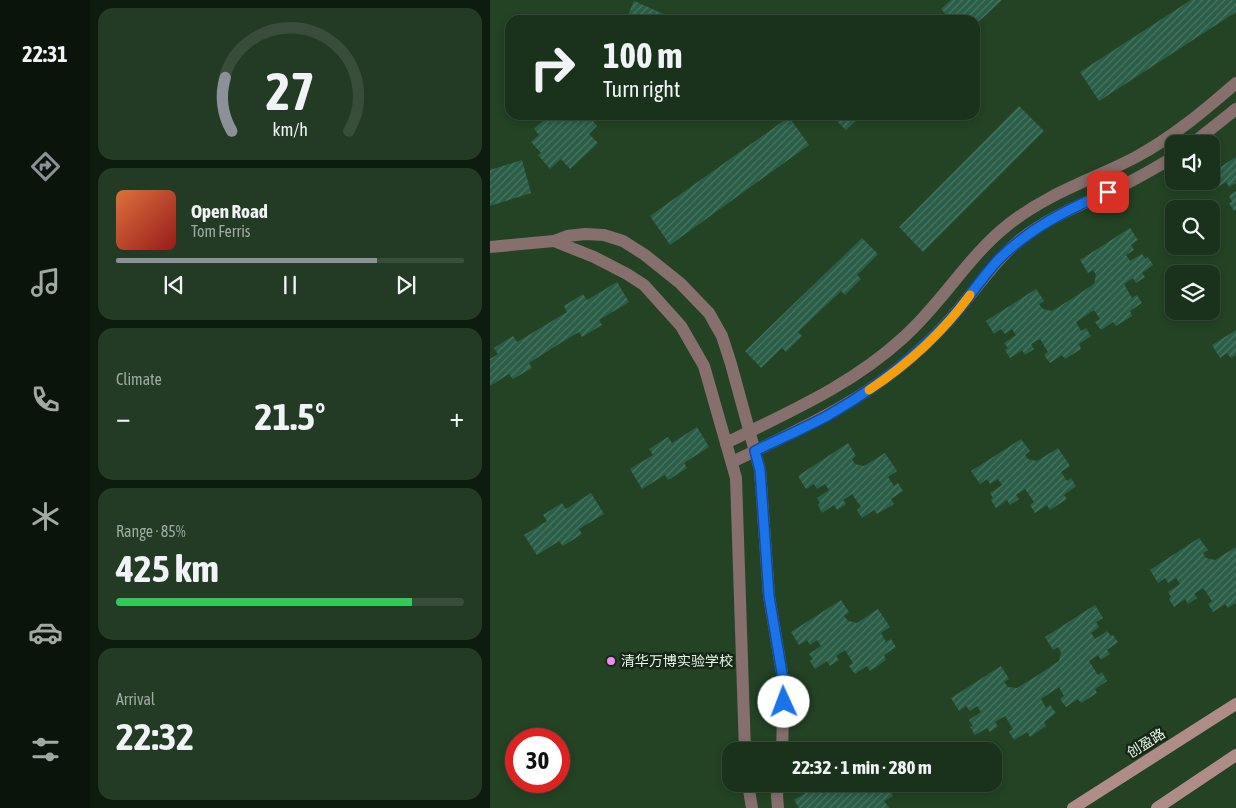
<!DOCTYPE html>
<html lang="en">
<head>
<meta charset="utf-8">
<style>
	:root { --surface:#1a321b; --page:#233a24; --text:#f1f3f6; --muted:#9faaa3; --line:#384d3a; --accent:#8c9099 }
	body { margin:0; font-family:"Asap Condensed","Noto Sans SC",sans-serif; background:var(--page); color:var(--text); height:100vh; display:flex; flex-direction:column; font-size:19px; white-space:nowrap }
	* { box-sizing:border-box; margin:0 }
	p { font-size:16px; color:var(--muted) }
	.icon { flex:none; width:28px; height:28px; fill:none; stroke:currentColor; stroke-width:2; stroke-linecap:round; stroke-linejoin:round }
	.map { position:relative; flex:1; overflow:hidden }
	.details { display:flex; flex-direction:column; gap:8px; padding:8px; background:#0e1c0f; width:400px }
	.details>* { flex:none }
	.guide { position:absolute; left:15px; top:15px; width:475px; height:105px; border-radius:15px; box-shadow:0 2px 8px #0003,0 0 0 1px var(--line); background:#1a321b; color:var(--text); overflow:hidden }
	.fabs { position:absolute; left:675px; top:135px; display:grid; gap:10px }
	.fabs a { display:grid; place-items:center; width:55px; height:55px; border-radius:10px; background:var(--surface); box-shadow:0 2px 8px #0003,0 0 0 1px var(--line); font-size:25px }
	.speed { position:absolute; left:15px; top:728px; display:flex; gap:10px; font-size:25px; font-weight:700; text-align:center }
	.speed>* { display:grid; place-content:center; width:65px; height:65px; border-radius:50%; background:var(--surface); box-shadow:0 2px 8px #0003,0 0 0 1px var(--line); line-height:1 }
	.speed .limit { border:8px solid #d22; background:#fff; color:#111 }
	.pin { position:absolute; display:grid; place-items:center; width:42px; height:42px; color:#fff; margin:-21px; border-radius:10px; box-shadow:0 2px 8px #0006 }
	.me { position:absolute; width:55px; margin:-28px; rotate:358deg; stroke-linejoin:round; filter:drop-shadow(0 0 4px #0008) }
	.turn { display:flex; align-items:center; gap:18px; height:105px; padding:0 15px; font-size:22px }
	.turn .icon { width:65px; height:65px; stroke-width:2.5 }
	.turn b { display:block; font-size:35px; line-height:42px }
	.big { font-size:38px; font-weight:700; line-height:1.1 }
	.details .tile { flex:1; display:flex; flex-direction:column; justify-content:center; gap:8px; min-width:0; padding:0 18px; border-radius:15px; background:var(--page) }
	.details .dial { align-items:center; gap:0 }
	.dial svg { height:130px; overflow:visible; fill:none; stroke:var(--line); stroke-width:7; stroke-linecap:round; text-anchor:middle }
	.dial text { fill:var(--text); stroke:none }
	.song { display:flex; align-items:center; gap:15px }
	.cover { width:60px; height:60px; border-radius:8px; background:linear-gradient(135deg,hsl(20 70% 55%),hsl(0 70% 35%)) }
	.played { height:5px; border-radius:2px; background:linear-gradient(90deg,var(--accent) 75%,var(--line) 75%) }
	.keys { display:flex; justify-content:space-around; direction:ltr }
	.heat { display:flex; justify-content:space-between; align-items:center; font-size:28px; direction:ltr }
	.charge { height:8px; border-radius:4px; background:linear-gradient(90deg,#34c759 85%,var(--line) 0) }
	.trip { position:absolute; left:232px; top:742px; width:280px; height:50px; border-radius:15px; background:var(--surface); box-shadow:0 2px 8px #0003,0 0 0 1px var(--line); font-weight:700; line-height:50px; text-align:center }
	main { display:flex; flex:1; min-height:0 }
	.tabs { display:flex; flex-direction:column; width:90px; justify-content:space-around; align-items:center; background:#0a140b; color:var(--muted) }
	.tabs .icon { width:35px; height:35px }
	.tabs .on { color:var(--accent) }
	.tabs b { font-size:22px; color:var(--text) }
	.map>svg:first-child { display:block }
	.building { fill:url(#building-hatch) }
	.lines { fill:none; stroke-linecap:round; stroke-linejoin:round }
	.street { stroke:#866f6d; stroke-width:12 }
	.secondary { stroke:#b08c88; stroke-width:12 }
	.route-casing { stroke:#114b97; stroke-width:12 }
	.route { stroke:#1a73e8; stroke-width:9 }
	.slow { stroke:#f59e0b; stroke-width:9 }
	.poi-dot { fill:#ef8bf7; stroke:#182617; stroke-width:2 }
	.labels { text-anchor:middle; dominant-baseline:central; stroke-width:5; stroke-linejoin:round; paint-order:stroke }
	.poi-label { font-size:14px; fill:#e5f8e4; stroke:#182617; text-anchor:start }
	.street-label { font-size:14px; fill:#e5f8e4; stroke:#182617 }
</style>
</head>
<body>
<main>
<nav class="tabs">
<b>22:31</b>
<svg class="icon on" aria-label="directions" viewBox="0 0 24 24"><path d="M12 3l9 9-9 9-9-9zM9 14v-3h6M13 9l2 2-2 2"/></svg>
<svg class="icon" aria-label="music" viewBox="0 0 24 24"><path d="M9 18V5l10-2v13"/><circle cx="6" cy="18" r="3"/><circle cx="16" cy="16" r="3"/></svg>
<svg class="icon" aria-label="phone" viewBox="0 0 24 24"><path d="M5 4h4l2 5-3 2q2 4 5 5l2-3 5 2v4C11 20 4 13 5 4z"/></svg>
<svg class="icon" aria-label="climate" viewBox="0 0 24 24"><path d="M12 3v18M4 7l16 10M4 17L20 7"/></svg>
<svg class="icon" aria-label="car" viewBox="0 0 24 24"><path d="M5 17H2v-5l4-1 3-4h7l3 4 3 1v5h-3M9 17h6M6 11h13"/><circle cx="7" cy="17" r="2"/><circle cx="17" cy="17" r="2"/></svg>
<svg class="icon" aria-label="filters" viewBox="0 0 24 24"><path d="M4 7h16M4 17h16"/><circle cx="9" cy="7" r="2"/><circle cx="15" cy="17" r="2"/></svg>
</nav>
<section class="details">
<div class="tile dial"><svg viewBox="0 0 100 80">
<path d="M14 69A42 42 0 1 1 86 69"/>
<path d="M14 69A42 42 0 0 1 10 36" stroke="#8c9099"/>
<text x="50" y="56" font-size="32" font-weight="700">27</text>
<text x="50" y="72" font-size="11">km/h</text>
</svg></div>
<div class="tile">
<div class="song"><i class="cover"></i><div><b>Open Road</b><p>Tom Ferris</p></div></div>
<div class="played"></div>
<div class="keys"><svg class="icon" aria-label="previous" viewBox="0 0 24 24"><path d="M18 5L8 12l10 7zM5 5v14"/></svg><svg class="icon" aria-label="pause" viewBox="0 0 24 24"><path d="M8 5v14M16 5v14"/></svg><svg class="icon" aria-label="next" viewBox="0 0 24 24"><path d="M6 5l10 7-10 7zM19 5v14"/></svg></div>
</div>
<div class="tile"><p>Climate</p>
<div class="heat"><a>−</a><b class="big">21.5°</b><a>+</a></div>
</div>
<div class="tile"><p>Range · 85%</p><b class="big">425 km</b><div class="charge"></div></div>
<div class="tile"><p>Arrival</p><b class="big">22:32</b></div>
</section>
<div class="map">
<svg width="746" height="808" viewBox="0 0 746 808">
	<defs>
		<pattern id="building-hatch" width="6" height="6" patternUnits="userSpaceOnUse" patternTransform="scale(1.25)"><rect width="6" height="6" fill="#2b5e48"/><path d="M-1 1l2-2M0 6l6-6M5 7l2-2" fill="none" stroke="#4a7662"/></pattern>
	</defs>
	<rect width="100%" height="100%" fill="#234324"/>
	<!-- building -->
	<g class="building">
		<polygon points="461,0 512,0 485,25 485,20 461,20 451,9"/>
		<polygon points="701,0 746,0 746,12 609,101 590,72"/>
		<polygon points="144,1 176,15 173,20 136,20"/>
		<polygon points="529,106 554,131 433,252 409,227"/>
		<polygon points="60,115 104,115 106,117 102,120 107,126 99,134 108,143 80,169 71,159 60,169 48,155 51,153 41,142 49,135 44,129"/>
		<polygon points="341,115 372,115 356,130"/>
		<polygon points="299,117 319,145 180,245 160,216"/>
		<polygon points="746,157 746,183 739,187 736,182 728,187 721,176 721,173"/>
		<polygon points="32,160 41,193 0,206 0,170"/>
		<polygon points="746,191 746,210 744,211 739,203 742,202 739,196"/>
		<polygon points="640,228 648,240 641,245 644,250 636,255 640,261 652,254 656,259 658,257 663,265 652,273 655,277 646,283 643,278 634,284 642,298 647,295 652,303 640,311 642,316 626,326 623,322 611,330 605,322 610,319 604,310 586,322 591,331 596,328 601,336 589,344 591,349 575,359 572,355 560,363 554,355 558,352 550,339 541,344 544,349 535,355 532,350 520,358 515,350 518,348 514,343 526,335 522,329 515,334 511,329 504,334 496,321 546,289 554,301 549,304 553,309 562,311 583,298 604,284 606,275 603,270 598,273 590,260"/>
		<polygon points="372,238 388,254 367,275 371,279 355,295 351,291 308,332 312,336 296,352 292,348 271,368 255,351"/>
		<polygon points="127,282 139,302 109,320 112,325 92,337 89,332 64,347 39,363 42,368 23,379 19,374 0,386 0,359 8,354 4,348 23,336 27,342 77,312 74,306 93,294 97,300"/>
		<polygon points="746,330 746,355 741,358 737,353 730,358 722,345"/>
		<polygon points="207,427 219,447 194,463 197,468 178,480 175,475 152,489 140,469 163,455 159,449 178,437 182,443"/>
		<polygon points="531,439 540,451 535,455 538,459 547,461 568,448 580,466 571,472 577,481 581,478 586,486 574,495 577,499 560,510 557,505 545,513 540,505 544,502 535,489 526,495 529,499 520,505 517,500 506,508 501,500 503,498 500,493 512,485 508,479 500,484 497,479 490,484 481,471"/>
		<polygon points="358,443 366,456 362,459 365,464 374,466 395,453 407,471 398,477 404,486 408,483 413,491 401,499 404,504 387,514 384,510 372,518 367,510 371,507 362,494 353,500 356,504 347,510 344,505 332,513 328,505 330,503 327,498 339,490 335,484 327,489 324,484 316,489 308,476"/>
		<polygon points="101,493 114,514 89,529 92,534 73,546 69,541 47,555 34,535 57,521 53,515 72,503 76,509"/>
		<polygon points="709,538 718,550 713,553 716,558 725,560 746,547 746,603 738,608 735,604 723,612 718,604 722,601 713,588 704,594 707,598 698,604 695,599 684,607 679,599 681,597 678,592 690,584 686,578 678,583 675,578 668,583 660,570"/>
		<polygon points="351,600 359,612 354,616 358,621 367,623 388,609 400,627 391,633 396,642 401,639 406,647 394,655 396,660 380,671 377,666 365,674 359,666 363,663 355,650 346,656 349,660 340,666 337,661 325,669 320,661 323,659 319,654 331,646 327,640 320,645 317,640 309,645 301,632"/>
		<polygon points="605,605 613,618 606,622 609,627 601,633 605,639 617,631 621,636 623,635 628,642 617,650 620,654 611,660 608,655 599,661 608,675 612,672 617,681 605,689 607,693 591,703 588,699 576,707 570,699 574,696 569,687 551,699 556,708 560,705 566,713 554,722 556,726 540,737 537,732 524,740 519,732 523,729 515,716 505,722 508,726 500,732 497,728 485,735 480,727 483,726 479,720 491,712 487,706 480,711 476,706 469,711 461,698 511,666 519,679 514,682 518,687 527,688 548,675 569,661 571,652 568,647 563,650 555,637"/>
		<polygon points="330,784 358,784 361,789 370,791 381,784 396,784 403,796 394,801 399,808 309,808 304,800"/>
	</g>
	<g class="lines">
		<!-- street -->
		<g class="street">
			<polyline points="702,144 746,109"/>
			<polyline points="64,241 104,257 137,274 154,285 191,326 214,366 246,478 255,751"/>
			<polyline points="0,247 64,241 77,236 95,234 114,235 133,241 155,255 190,283 219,313 232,336 241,364 270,470 279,596 294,685 292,751"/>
			<path d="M236 443C299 412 362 385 414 337 453 302 478 256 519 224 560 192 602 180 646 157 683 137 715 110 746 83"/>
			<path d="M242 462C308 430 375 401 429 350 445 336 460 320 473 304 492 281 508 258 531 239 562 215 596 203 631 186 649 178 666 167 684 157"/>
			<polyline points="258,784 262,808"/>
			<polyline points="288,808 287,796 288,784"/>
		</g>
		<!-- secondary -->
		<g class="secondary">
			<polyline points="583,808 746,704"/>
			<polyline points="667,808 746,755"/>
		</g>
	</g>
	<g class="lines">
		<defs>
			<path id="route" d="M294 702V685L279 596 270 470 265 451C289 439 313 429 337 416 369 398 399 377 426 353 443 338 460 321 474 303 485 288 496 273 509 259 540 228 578 209 618 192"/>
		</defs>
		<!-- route casing -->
		<use href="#route" class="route-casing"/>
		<!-- route -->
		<use href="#route" class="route"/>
		<!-- slow -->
		<path class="slow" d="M379 390C417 365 453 332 480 295"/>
	</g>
	<!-- markers -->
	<circle class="poi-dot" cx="121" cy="661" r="5"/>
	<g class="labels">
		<!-- poi labels -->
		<g class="poi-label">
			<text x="131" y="661">清华万博实验学校</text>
		</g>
		<!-- street labels -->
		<g class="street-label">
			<text transform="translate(656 743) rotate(-32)">创盈路</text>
		</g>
	</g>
</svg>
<div class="fabs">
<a><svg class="icon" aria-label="sound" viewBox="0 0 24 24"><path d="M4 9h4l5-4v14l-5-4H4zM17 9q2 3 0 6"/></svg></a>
<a><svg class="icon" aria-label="search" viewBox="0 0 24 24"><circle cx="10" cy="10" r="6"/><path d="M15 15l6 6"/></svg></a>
<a><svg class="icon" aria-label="layers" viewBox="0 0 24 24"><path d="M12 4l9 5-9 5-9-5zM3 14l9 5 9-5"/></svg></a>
</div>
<div class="speed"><div class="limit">30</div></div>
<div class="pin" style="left:618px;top:192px;background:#d93025"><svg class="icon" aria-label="arrive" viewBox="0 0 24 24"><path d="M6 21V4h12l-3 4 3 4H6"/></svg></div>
<svg class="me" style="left:294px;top:702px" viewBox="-20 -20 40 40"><circle r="19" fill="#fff"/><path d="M0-13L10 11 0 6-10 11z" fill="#1a73e8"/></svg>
<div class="trip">22:32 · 1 min · 280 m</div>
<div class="guide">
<div class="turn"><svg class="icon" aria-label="right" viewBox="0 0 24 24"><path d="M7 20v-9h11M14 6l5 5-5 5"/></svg><div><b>100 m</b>Turn right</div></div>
</div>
</div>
</main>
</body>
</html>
